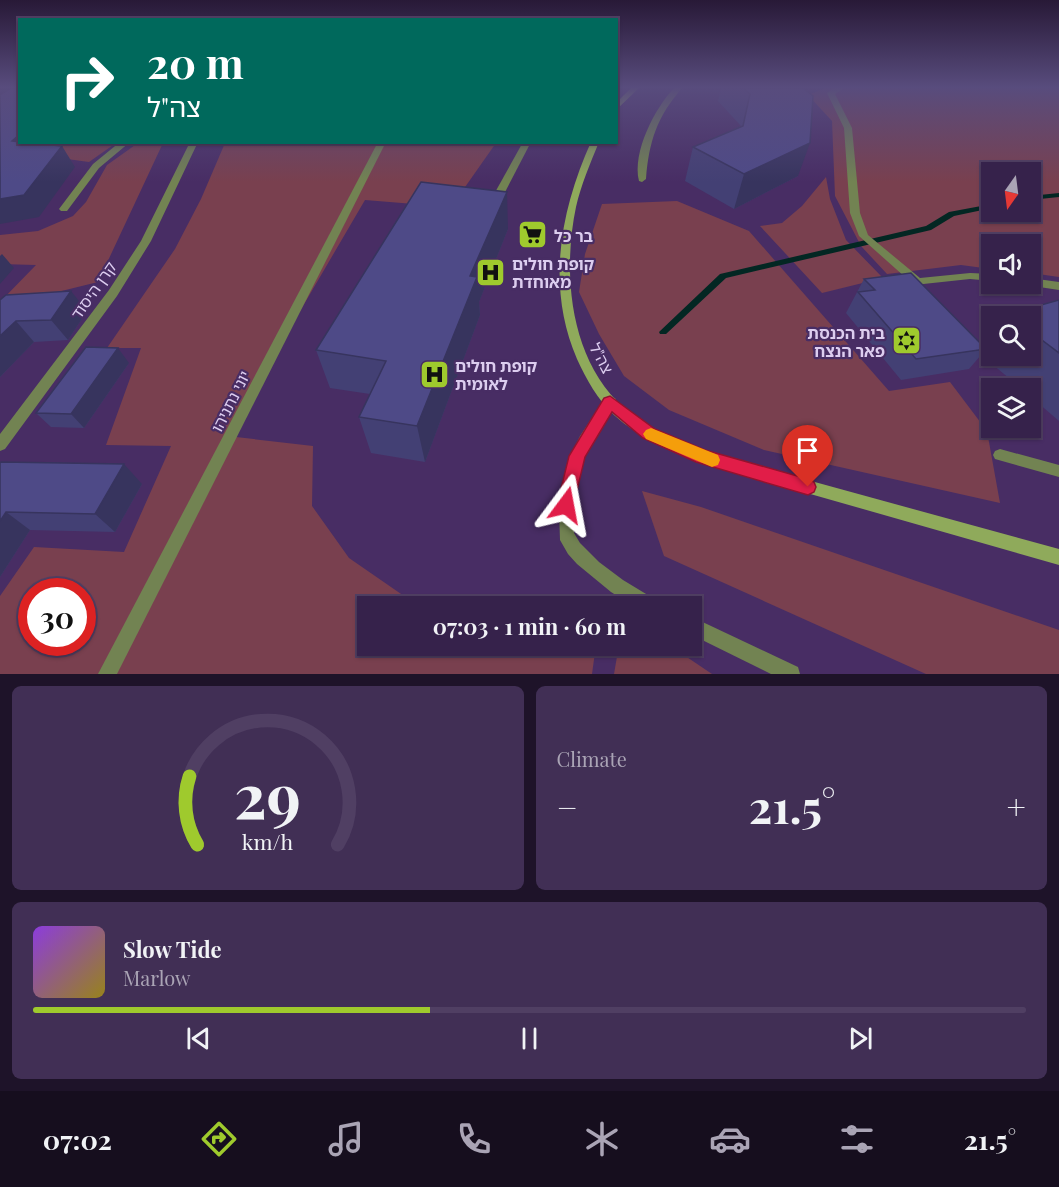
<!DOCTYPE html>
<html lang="en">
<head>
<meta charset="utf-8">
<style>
	:root { --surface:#36224b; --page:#412f55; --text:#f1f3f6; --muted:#aaa4b5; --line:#503f63; --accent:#9fca2d }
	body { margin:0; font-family:"Playfair Display","Noto Sans Hebrew",serif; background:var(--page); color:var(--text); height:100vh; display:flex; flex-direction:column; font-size:22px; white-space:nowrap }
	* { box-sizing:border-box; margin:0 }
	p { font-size:20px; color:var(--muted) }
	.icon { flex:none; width:33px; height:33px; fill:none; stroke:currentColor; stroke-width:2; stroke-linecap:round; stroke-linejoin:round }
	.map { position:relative; height:674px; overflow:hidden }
	.details { display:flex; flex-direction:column; gap:12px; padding:12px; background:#1e1329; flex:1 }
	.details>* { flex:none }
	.hud { position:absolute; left:18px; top:18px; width:600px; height:126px; border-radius:0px; box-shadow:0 2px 4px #0004,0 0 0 2px var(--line); background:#00695c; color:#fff; overflow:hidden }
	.needle { width:39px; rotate:194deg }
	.buttons { position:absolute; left:981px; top:162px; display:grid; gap:12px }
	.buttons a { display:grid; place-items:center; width:60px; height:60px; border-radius:0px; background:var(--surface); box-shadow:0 2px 4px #0004,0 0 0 2px var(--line); font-size:30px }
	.speed { position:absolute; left:18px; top:578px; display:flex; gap:12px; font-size:30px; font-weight:700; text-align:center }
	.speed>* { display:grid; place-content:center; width:78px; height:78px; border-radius:50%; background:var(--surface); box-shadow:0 2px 4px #0004,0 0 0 2px var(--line); line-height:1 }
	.speed .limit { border:9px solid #d22; background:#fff; color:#111 }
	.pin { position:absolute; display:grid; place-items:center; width:51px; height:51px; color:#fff; margin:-62px -26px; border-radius:50% 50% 50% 0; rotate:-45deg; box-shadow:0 0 6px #0007 }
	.pin .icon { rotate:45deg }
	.me { position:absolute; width:66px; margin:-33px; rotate:13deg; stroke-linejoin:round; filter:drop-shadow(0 0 4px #0008) }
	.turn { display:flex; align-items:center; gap:21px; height:126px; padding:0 30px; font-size:27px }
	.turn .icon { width:78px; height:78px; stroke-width:2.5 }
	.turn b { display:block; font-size:42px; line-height:51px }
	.big { font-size:45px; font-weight:700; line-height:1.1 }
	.details .widget { flex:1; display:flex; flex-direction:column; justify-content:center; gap:9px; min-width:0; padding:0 21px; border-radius:9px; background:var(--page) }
	.details .dial { align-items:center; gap:0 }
	.dial svg { height:156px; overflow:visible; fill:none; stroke:var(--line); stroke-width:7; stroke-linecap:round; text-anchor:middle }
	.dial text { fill:var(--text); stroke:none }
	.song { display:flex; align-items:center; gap:18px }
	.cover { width:72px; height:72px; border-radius:9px; background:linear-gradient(135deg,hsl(270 70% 55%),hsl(50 70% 35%)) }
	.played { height:6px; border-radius:3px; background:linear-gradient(90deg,var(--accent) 40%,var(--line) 40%) }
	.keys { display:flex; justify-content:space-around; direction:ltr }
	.heat { display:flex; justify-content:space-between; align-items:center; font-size:33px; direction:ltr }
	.details .tiles { flex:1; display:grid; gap:12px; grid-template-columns:1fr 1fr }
	.widget:last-child { grid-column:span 2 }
	.trip { position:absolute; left:357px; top:596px; width:345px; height:60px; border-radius:0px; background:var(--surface); box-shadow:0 2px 4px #0004,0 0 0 2px var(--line); font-weight:700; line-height:60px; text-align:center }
	.tabs { display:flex; height:96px; justify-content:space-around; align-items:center; background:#160e1e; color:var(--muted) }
	.tabs .icon { width:42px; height:42px }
	.tabs .on { color:var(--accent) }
	.tabs b { font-size:27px; color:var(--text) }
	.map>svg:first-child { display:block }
	.green { fill:#79404f; fill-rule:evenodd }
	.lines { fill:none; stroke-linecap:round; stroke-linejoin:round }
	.stream { fill:#032723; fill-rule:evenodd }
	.lane { fill:#728352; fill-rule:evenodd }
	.street { fill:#728352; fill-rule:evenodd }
	.secondary { fill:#8faa5b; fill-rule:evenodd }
	.wall { fill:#434074 }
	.shaded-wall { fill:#37345e }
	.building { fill:#4e4a87; stroke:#37345e; stroke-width:1.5 }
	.route { fill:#e11d48; stroke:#92132f; stroke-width:1.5 }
	.slow { fill:#f59e0b }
	.labels { text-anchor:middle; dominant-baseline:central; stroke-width:4.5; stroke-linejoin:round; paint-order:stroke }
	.poi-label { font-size:16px; font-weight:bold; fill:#dccdef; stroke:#482d64; text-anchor:start }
	.street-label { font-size:16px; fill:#dccdef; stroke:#482d64 }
</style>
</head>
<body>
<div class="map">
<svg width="1059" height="674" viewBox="0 0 1059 674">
	<rect width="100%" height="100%" fill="#482d64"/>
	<!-- green -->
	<g class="green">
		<path d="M825 88H1059V277L1031 273 1030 244H992L991 269 961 265 887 274 861 246 835 196 832 121 808 95ZM992 172H1030V212H992Z"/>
		<polygon points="57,143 116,143 89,162 45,156"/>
		<polygon points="138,143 163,143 98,282 29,299 0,302 36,265 0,264 0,235 38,231 73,216 86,202 107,165"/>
		<path d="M225 143H496L451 207 365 200 227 436 313 446 312 506 349 558 404 596 428 606H368V645H596L592 674H0V596L34 547 124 552 171 446 106 445 141 348H107L175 249 201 199ZM32 591H82V642H32Z"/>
		<polygon points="826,177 830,199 846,240 883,278 822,293 760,226 782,223 802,206"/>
		<polygon points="677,201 749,231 889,391 950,382 987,431 1000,503 764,450 669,410 624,376 599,334 579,292 585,254 602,204"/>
		<polygon points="642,491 701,507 1059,630 1059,674 926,674 664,556"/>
		<polygon points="572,595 586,606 497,606 525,597"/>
		<polygon points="619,645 669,645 712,674 614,674"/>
	</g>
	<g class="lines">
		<!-- stream -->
		<g class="stream">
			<polygon points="1059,193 1059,197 1030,200 1030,196"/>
			<polygon points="992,204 992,208 954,216 931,230 726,278 666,334 660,334 659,332 720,274 926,226 949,212"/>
		</g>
		<!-- lane -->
		<g class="lane">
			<path d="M674 88H682C657 117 649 141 646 179L642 182 639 181C632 152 655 108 674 88Z"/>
			<polygon points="835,88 844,88 835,94 852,128 860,213 868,235 920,278 970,273 992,274 992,281 970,279 914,285 859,236 850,213 844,128 827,93"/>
			<polygon points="120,142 130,142 99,168 67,211 61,211 59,209 93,164"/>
			<polygon points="378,142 386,142 117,674 98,674"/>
			<polygon points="523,142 531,142 503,196 498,199 495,198 493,196"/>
			<polygon points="1030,278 1059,282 1059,290 1026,285 1030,284"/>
			<polygon points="1000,449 1059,465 1059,477 995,459 993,455 995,451"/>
		</g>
		<!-- street -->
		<g class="street">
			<polygon points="190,142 198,142 151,241 117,296 5,449 0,451 0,434 109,290 141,241"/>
			<polygon points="610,397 615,398 617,402 582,461 575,497 574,533 580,543 599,562 623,580 656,600 659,606 633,606 611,592 577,564 568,554 560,540 559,510 568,461 580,436 605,398"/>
			<polygon points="692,617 798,667 800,674 771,674 692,635"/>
		</g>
		<!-- secondary -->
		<g class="secondary">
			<polygon points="631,88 639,88 616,110 616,103"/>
			<path d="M591 142H599C590 164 581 185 576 207 562 274 570 360 624 408 647 428 677 439 705 452L1059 549V565L702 463C672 452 638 437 614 415 598 400 586 379 577 359 546 287 560 211 591 142Z"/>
		</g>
	</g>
	<!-- wall -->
	<g class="wall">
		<polygon points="721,88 803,88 798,176 734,209 685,181 693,147 741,126 718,101"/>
		<polygon points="508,229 479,302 480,315 425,462 371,453 359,417 370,394 330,388 316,350"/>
		<polygon points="864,279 983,346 992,336 992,356 1030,356 1030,316 1007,316 1009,314 1059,300 1059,421 1030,396 1030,388 1021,388 981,355 969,369 901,380 846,313"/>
		<polygon points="0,300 87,311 68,340 34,342 0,377"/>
		<polygon points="129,363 84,428 51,427 36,413"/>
		<polygon points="0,463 142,484 115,532 30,530 0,577"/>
	</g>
	<!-- shaded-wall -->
	<g class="shaded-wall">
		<polygon points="0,88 10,88 0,112"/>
		<polygon points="20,134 20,142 44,142 26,162 12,141"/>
		<polygon points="810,143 798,176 734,209 744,174"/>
		<polygon points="62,146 75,167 39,217 0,224 0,199"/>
		<polygon points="507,192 508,229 479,302 480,315 425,462 417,426 470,276"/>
		<polygon points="2,254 14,268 0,284 0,256"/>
		<polygon points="71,291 87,311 68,340 51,320"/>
		<polygon points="16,321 34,342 0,377 0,336"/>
		<polygon points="118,348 129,363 84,428 71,414"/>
		<polygon points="124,464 142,484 115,532 95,514"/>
		<polygon points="6,512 30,530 0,577 0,521"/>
	</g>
	<!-- building -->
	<g class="building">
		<polygon points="9,88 20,88 20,134 12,141 20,142 62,146 24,195 0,199 0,95 9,89"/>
		<polygon points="743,88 803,88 813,96 810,143 744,174 693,147 743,126 750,94"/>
		<polygon points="421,182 507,192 470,276 477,277 417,426 359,417 386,361 316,350"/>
		<polygon points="911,273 986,349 916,359 858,292 875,290 864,279"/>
		<polygon points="71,291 51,320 16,321 0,336 0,300 6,295"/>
		<polygon points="1059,300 1059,353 1030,331 1030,316 1012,316 1009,314"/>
		<polygon points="86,347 118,348 71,414 36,413"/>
		<polygon points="1,462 124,464 95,514 6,512 0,521 0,463"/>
	</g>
	<!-- sky -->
	<linearGradient id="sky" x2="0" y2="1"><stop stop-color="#281937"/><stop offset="0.48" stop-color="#584c7d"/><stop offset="1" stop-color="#584c7d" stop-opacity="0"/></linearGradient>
	<rect width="1059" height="182" fill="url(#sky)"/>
	<!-- route -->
	<polygon class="route" points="610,396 655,429 705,450 808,479 814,482 816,487 814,492 808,495 696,462 643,438 612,412 585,457 572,511 566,513 560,511 557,505 569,456 604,398"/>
	<!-- slow -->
	<polygon class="slow" points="651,428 718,455 720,460 718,465 712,467 646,439 643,434 646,430"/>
	<!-- icons -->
	<defs>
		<symbol id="supermarket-square" viewBox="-11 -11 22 22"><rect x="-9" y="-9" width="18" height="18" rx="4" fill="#9fca2d" stroke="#482d64"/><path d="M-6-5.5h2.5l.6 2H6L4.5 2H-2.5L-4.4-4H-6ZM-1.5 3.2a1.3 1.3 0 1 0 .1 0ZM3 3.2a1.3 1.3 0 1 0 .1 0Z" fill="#111"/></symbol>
		<symbol id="hospital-square" viewBox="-11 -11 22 22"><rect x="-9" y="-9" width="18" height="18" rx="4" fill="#9fca2d" stroke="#482d64"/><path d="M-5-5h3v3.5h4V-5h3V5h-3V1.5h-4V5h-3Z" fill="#111"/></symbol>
		<symbol id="synagogue-square" viewBox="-11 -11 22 22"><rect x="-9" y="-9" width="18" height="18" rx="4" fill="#9fca2d" stroke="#482d64"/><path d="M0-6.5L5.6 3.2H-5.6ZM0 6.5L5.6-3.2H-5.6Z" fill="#111"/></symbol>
	</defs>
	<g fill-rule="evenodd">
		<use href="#supermarket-square" x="516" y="218" width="33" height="33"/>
		<use href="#hospital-square" x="474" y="256" width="33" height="33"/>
		<use href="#synagogue-square" x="890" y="324" width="33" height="33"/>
		<use href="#hospital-square" x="418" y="358" width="33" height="33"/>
	</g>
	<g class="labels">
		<!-- poi labels -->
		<g class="poi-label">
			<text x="554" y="235">בר כל</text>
			<text x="512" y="263">קופת חולים<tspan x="512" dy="18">מאוחדת</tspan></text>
			<text x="885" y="332" text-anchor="end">בית הכנסת<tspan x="885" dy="18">פאר הנצח</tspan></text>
			<text x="455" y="365">קופת חולים<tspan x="455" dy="18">לאומית</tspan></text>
		</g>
		<!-- street labels -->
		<g class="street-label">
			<text transform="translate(93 290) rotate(-55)">קרן היסוד</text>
			<text transform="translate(602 358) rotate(62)">צה"ל</text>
			<text transform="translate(230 401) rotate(-63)">יוני נתניהו</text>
		</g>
	</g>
</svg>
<div class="buttons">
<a><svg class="needle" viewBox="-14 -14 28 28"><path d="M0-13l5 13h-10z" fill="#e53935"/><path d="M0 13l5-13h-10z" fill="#aaa4b5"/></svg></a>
<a><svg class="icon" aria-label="sound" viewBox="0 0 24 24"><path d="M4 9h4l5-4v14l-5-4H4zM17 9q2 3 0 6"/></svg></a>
<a><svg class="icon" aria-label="search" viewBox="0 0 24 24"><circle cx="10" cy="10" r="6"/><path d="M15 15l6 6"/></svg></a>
<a><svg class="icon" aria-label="layers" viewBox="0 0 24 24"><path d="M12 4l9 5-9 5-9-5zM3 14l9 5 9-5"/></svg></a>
</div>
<div class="speed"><div class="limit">30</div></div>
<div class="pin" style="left:808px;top:487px;background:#d93025"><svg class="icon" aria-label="arrive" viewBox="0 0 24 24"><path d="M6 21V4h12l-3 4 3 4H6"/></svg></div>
<svg class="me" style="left:566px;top:505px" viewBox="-20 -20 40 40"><path d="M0-17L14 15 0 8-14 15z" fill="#e11d48" stroke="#fff" stroke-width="4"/></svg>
<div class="trip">07:03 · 1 min · 60 m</div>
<div class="hud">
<div class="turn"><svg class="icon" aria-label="right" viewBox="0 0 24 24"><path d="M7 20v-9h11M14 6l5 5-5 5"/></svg><div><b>20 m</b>צה&quot;ל</div></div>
</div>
</div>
<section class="details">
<div class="tiles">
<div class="widget dial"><svg viewBox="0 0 100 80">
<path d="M14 69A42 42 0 1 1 86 69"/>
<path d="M14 69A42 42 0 0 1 10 34" stroke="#9fca2d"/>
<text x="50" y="56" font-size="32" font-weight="700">29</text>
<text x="50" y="72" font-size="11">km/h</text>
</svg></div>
<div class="widget"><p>Climate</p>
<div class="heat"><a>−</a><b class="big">21.5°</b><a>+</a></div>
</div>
<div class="widget">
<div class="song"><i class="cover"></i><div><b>Slow Tide</b><p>Marlow</p></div></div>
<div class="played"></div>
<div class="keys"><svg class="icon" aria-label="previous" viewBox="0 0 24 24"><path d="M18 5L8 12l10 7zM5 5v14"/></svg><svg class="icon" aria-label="pause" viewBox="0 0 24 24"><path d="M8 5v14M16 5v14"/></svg><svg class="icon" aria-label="next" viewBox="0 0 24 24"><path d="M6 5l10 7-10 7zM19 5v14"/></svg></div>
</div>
</div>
</section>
<nav class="tabs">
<b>07:02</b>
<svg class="icon on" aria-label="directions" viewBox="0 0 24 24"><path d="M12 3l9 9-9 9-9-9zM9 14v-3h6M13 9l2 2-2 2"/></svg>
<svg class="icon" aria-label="music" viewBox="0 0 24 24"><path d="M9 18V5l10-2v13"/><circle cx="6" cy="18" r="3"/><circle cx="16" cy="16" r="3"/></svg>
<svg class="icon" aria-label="phone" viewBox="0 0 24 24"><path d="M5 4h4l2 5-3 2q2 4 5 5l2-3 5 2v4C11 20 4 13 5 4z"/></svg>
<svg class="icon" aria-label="climate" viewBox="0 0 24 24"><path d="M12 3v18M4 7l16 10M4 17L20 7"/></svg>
<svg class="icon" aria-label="car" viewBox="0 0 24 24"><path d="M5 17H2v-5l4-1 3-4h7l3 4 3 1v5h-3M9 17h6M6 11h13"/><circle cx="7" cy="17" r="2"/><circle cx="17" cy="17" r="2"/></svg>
<svg class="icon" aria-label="filters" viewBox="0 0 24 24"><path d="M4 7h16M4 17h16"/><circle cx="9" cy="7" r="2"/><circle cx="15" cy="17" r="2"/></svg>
<b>21.5°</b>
</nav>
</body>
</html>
